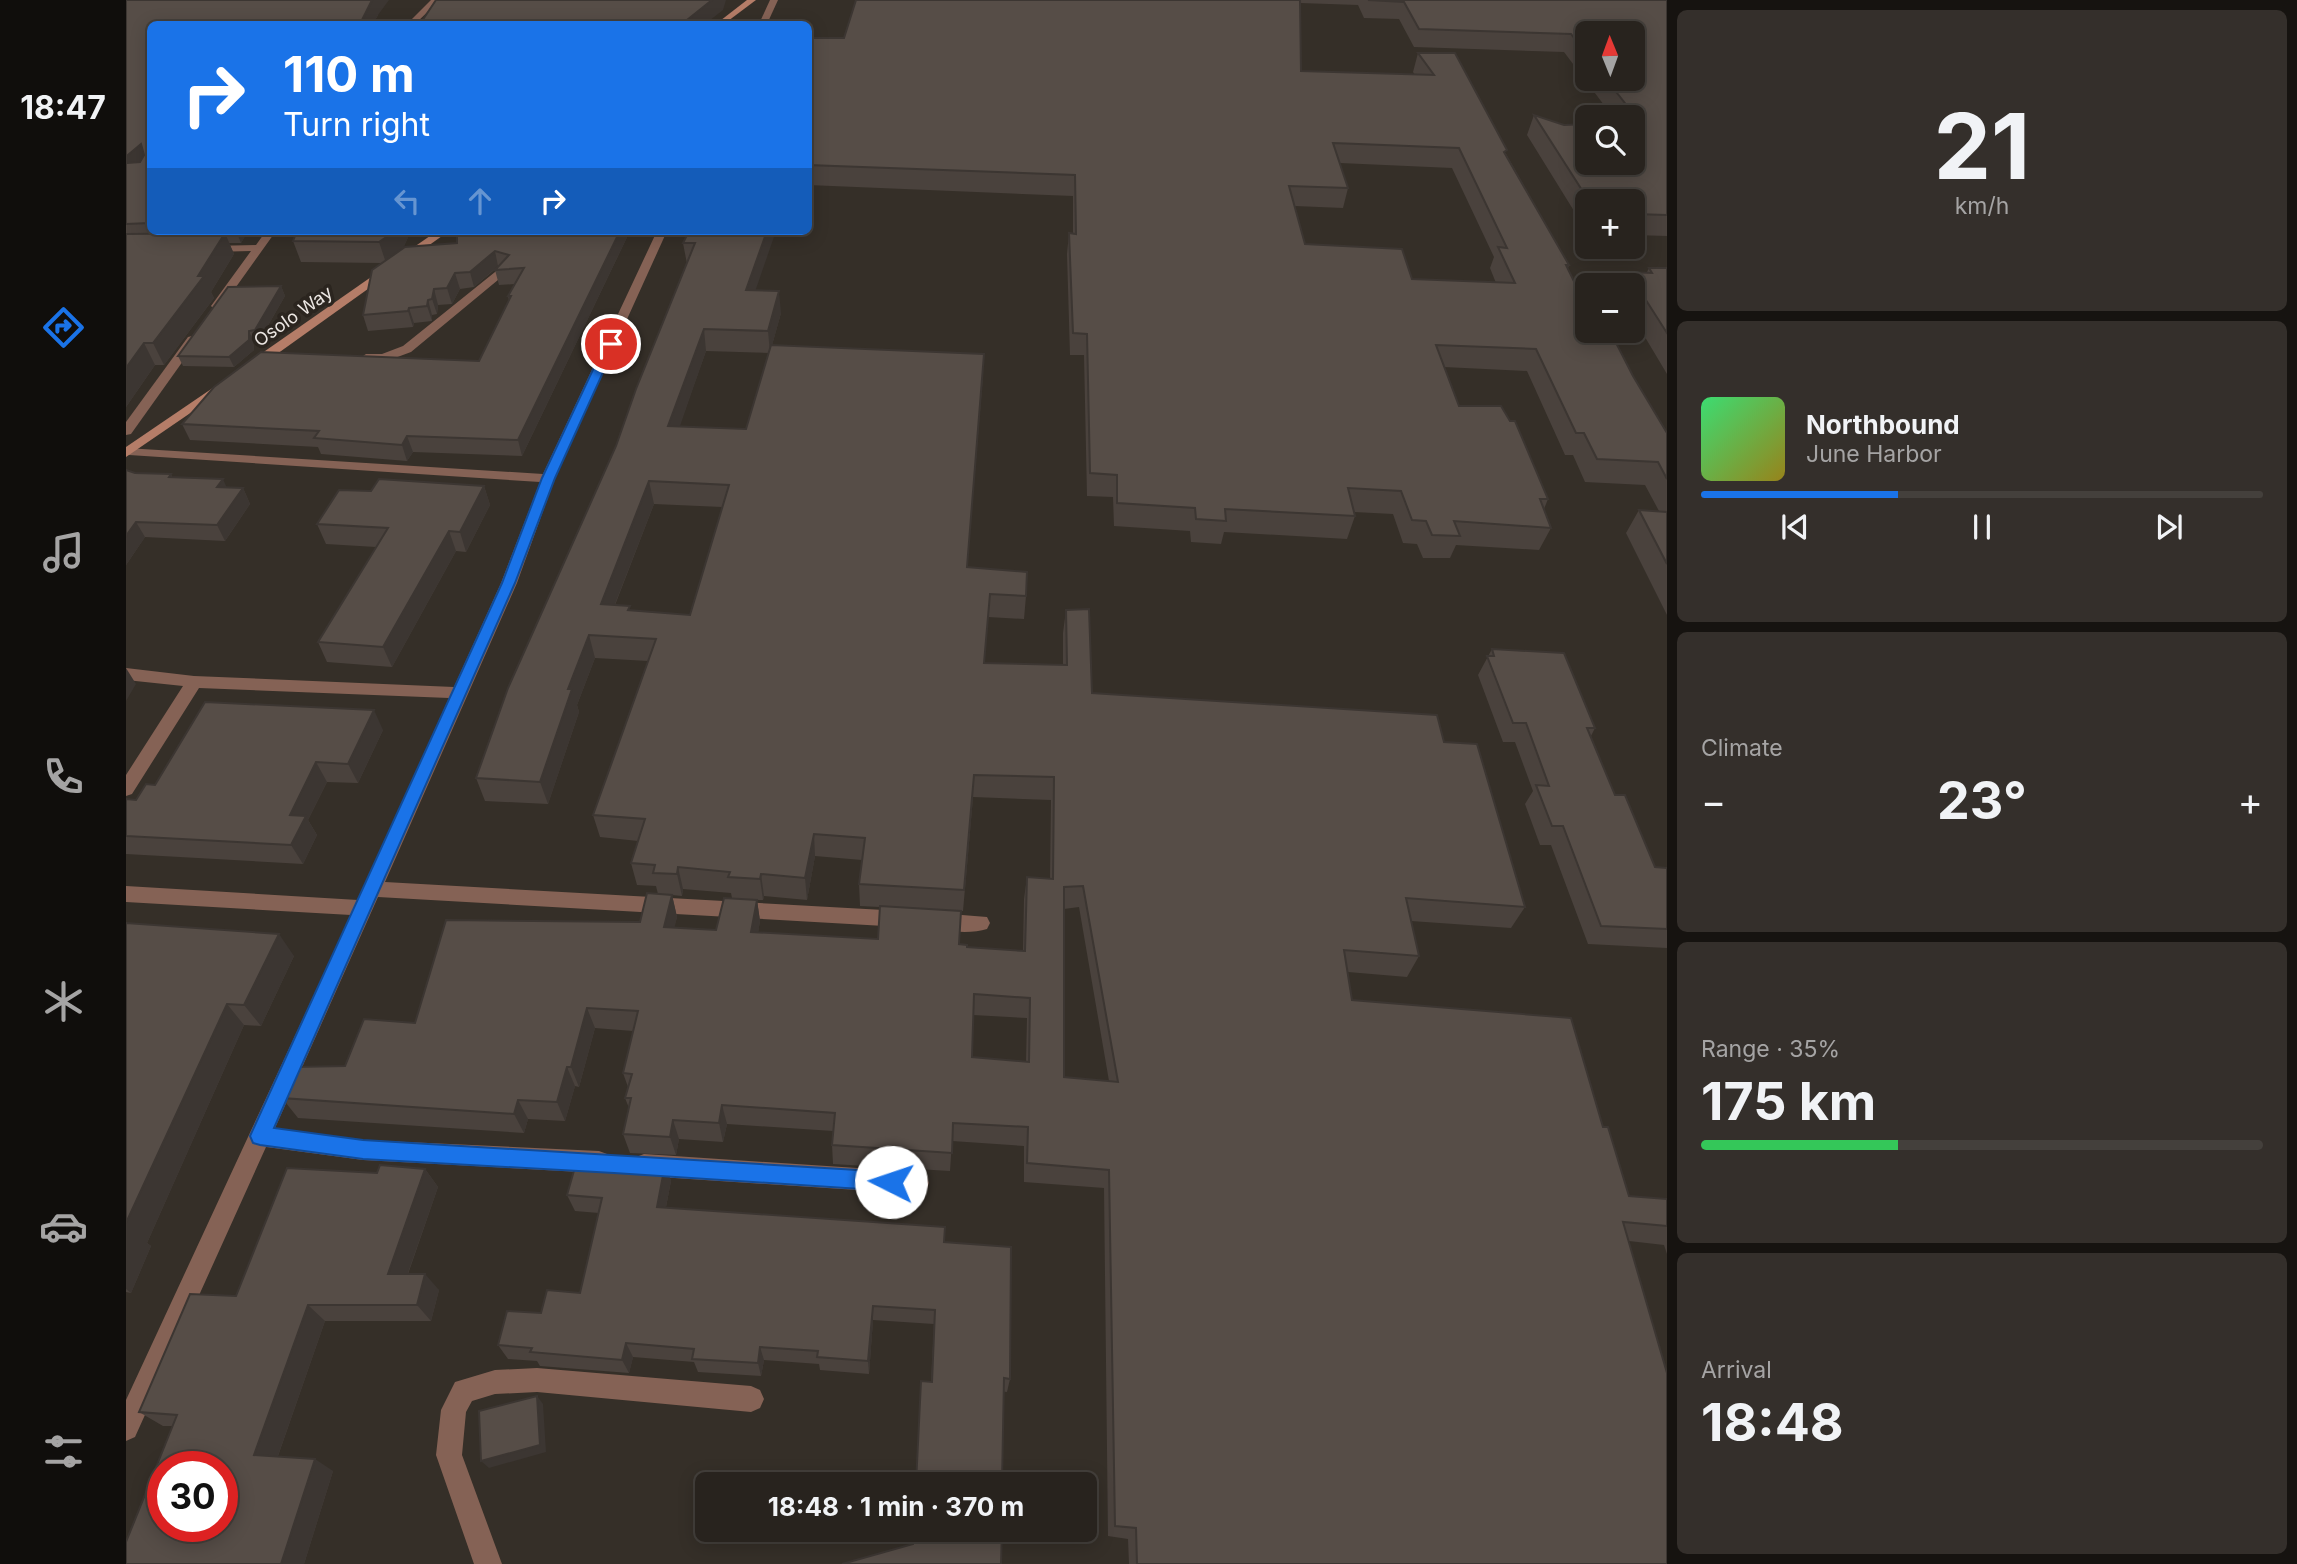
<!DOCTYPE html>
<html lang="en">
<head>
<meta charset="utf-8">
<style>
	:root { --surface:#28231e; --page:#342f2b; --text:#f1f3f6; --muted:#a5a4a4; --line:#44403c; --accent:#1a73e8 }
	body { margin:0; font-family:Inter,sans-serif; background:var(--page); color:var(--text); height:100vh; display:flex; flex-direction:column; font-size:26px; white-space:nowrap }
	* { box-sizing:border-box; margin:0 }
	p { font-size:23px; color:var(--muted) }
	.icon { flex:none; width:38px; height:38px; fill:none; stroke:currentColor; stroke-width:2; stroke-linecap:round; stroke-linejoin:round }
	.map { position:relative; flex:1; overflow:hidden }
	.drawer { display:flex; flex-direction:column; gap:10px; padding:10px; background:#161310; width:630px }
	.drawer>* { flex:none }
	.top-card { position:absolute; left:21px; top:21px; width:665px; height:214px; border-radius:10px; box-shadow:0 4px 18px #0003,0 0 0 2px var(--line); background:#1a73e8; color:#fff; overflow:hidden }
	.needle { width:46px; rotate:359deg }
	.fabs { position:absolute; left:1449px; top:21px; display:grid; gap:14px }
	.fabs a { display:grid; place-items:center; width:70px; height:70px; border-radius:10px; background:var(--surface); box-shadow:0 4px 18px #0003,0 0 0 2px var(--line); font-size:35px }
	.speed { position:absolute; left:21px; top:1451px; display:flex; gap:14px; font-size:35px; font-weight:700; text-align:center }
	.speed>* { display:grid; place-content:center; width:91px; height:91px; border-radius:50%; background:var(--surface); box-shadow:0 4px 18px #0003,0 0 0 2px var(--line); line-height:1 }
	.speed .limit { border:10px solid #d22; background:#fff; color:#111 }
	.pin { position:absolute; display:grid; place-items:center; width:60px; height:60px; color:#fff; margin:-30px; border:4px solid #fff; border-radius:50%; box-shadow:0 2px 7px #0007 }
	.me { position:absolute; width:77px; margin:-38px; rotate:274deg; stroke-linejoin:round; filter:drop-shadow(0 0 5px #0008) }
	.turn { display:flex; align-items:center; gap:24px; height:147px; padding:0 21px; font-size:32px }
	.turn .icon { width:91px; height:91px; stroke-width:2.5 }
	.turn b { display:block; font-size:49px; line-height:60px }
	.lanes { display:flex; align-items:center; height:66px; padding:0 21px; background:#0003; justify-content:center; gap:35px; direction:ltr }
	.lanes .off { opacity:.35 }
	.big { font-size:52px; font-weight:700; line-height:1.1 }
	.drawer .widget { flex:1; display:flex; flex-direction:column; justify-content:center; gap:10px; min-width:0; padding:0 24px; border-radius:10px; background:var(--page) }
	.drawer .dial { align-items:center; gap:0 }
	.dial b { font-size:91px; line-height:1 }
	.song { display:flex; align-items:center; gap:21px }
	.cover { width:84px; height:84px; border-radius:10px; background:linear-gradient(135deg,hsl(140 70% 55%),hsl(50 70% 35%)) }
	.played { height:7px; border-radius:4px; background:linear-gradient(90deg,var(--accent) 35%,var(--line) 35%) }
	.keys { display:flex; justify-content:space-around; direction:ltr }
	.heat { display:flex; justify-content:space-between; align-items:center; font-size:38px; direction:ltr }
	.charge { height:10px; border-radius:5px; background:linear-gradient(90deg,#34c759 35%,var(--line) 0) }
	.trip { position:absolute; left:569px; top:1472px; width:402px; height:70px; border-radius:10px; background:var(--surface); box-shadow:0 4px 18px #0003,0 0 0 2px var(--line); font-weight:700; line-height:70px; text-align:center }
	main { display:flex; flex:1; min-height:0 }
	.dock { display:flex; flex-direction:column; width:126px; justify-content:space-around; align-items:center; background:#100e0c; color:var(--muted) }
	.dock .icon { width:49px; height:49px }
	.dock .on { color:var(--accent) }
	.dock b { font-size:32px; color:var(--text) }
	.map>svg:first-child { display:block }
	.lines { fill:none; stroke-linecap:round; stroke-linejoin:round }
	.minor { fill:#856255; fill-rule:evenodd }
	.secondary { fill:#b57d68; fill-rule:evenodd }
	.wall { fill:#4a423d; fill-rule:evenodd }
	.shaded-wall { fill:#3c3632 }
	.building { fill:#564d47; stroke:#3c3632; stroke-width:2; fill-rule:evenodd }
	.route { fill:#1a73e8; stroke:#114b97; stroke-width:2 }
	.labels { text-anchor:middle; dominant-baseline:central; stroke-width:7; stroke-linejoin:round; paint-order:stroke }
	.far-street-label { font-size:18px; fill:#ece7e3; stroke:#2b251f }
</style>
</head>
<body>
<main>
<nav class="dock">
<b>18:47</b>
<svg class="icon on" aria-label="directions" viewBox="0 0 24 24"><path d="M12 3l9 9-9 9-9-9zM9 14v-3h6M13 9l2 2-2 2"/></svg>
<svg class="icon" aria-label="music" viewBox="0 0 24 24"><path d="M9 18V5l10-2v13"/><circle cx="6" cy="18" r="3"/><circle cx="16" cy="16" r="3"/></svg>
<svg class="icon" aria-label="phone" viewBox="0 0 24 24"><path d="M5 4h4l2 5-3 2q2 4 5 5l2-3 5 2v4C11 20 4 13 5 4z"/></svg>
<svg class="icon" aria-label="climate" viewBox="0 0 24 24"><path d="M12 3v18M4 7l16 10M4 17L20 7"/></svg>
<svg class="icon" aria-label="car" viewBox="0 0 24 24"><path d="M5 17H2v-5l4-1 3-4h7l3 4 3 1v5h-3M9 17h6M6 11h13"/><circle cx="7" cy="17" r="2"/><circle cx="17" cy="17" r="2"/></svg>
<svg class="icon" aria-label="filters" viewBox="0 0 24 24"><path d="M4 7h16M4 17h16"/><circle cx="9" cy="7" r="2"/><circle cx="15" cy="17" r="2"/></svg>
</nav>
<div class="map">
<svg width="1541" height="1564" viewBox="0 0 1541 1564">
	<rect width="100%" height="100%" fill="#352f28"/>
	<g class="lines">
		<!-- minor -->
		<g class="minor">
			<polygon points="305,0 314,0 289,24 281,24"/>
			<polygon points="644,0 652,0 641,24 633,24"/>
			<polygon points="140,231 150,231 95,308 87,308 85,306 125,251 84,252 79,249 84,246 130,245"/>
			<polygon points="531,231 541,231 429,478 391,583 259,882 776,911 783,913 786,919 783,925 776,927 252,897 149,1128 237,1140 473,1151 481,1154 484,1162 481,1170 473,1173 237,1160 140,1147 9,1437 0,1441 0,1400 225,915 0,902 0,886 232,900 323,698 73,688 6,794 0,796 0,775 57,686 0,680 0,668 68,676 328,687 375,583 414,482 3,455 0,454 0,448 417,474"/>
			<polygon points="374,268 384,270 285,352 258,362 240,362 234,358 240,354 256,354 277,346"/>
			<polygon points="66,336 72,340 5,434 0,435 0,422 62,337"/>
			<path d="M811 913 861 917 864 923 861 929C846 934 819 932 804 927L801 921 804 915Z"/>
			<polygon points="518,1154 792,1172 800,1175 803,1183 800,1191 792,1194 518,1176 510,1173 507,1165 510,1157"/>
			<polygon points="411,1368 625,1386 634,1390 638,1399 634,1408 625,1412 411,1392 369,1394 346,1401 340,1412 336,1455 376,1564 348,1564 310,1455 315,1410 329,1382 369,1370"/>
		</g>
		<!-- secondary -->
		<g class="secondary">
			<polygon points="621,0 630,0 598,24 590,24"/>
			<polygon points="311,231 323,231 130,369 122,369 122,363"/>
			<polygon points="97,381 101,382 101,388 0,457 0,447"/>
		</g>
	</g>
	<!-- wall -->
	<g class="wall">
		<polygon points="0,0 252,15 247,24 24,24 24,231 122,231 115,243 103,243 108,254 85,292 88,298 38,365 29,365 0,407"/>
		<path d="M730 0H1541V236L1507 235V201H1461V232L1401 135 1408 115 1507 163V117H1487L1438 52 1288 47 1273 19 1238 18 1232 5 1174 3 1175 71 1289 75 1287 72 1292 53 1380 154 1443 265 1442 268 1461 331 1507 376 1541 433V615L1500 533 1513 510 1533 511 1519 485 1459 482 1447 455H1439L1401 371 1318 367 1333 406 1422 499 1418 509 1425 528 1413 550 1330 545 1324 558H1297L1291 544 1277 543 1267 514 1228 512 1229 516 1221 539 1098 532 1095 544 1065 542 1064 531 988 526 987 497 961 496 958 355H944L941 254 943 233 947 234V196L682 185V38H718ZM1461 33 1507 79H1461ZM1214 163 1326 168 1368 257 1364 268 1370 283 1286 279 1179 244 1169 206 1217 208 1222 188Z"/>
		<polygon points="285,231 277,248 504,231 396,456 287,452 281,461 195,454 192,447 64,440 56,424 353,361 383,300 382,296 389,284 373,285 369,270 373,266 348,287 334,289 326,304 312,305 311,314 306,315 306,321 288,323 287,327 242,331 237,315 255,263 175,262 167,241"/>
		<path d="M563 231 655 313 646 345 857 376 841 567 900 596 898 619 862 617 858 663 937 665V633L940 610 966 693 1318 742 1399 907 1385 928 1285 921 1293 956 1281 977 1222 972 1226 1000 1477 1127 1503 1196 1541 1199V1254L1538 1245 1503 1241 1541 1564H1003L1002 1539 982 1536 978 1188 898 1182V1146L826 1141 824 1171 707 1164 706 1145 707 1131 601 1124 597 1142 553 1139 550 1155 504 1153 497 1134 503 1108 499 1098 502 1087 497 1073 507 1031 469 1028 453 1087 449 1086 439 1121 402 1119 398 1133 172 1118 156 1098 219 1066 289 1023 514 922 532 894 530 886 511 885 505 863 512 841 474 837 467 815 522 661 469 658 451 705 453 712 422 804 359 801 350 778 490 446 561 264 557 243ZM580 351 643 353 620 429 553 427ZM528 504 596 507 564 615 505 611 489 605ZM847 797 925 800 924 879 901 877 898 899 897 951 841 947 833 944 835 911H837ZM689 856 736 860 733 884 734 906 754 907 752 939 632 932 634 921 631 900H637L638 896 681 900ZM557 889 605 893 606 898 590 930 548 927 551 917 546 895 556 896ZM953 907 983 1081 938 1077V909ZM847 1015 901 1018 900 1062 846 1057Z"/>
		<polygon points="1523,268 1541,268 1541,374 1507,317 1507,285 1496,285 1502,272 1521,272"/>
		<polygon points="155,286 159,296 133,341 127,341 128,350 108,367 57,366 52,356"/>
		<polygon points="0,470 9,473 45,474 46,477 101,488 117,488 124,504 99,541 19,537 0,565"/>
		<polygon points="358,486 364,505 340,552 330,551 266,667 201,662 192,642 250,547 200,544 191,524 245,491"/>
		<polygon points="1366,649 1469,728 1465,736 1489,795 1529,867 1541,868 1541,948 1462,944 1425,845 1414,845 1399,804 1407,791 1389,742 1377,742 1352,675"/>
		<polygon points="257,730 232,783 201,782 182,820 191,835 177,864 0,854 0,799 10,800 29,785"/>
		<polygon points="0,923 168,956 135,1026 118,1025 21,1243 25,1246 5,1293 0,1292"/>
		<polygon points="539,1165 545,1181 540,1207 818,1242 884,1379 881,1392 805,1382 808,1324 747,1320 743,1374 694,1370 693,1364 638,1360 635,1376 572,1372 568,1362 507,1357 503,1373 414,1366 411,1361 382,1359 372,1345 415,1313 454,1293 473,1213 449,1211 441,1195"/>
		<polygon points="299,1169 312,1187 282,1274 313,1290 305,1321 199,1321 152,1456 207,1471 178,1564 46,1426 37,1426 13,1412 110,1296 251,1173"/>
	</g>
	<!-- shaded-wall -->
	<g class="shaded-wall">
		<polygon points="246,0 263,0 252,15 247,24 234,24"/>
		<polygon points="586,0 600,0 597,10 579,24 556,24"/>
		<polygon points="15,144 24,163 2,163 2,155"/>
		<polygon points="110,231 122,231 115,243"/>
		<polygon points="269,231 285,231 275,253 260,263 253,242"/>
		<polygon points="494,231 504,231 396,456 392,440"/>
		<polygon points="641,231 650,231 622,312 620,290"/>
		<polygon points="99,233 108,254 85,292 88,298 38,365 27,343"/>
		<polygon points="369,251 372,266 348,287 344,272"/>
		<polygon points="329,273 334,289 326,304 321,288"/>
		<polygon points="155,286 159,296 133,341 129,330"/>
		<polygon points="308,289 312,305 311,314 306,299"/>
		<polygon points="653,291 655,313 644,353 642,331"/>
		<polygon points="302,300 306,315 306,321 301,306"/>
		<polygon points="283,308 288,323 287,327 282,311"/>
		<polygon points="578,329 580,351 546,449 542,426"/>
		<polygon points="123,331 127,341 128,350 108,367 103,357"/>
		<polygon points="18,343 29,365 0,407 0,368"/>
		<polygon points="281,436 287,452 281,461 276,445"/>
		<polygon points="97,479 104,495 91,487"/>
		<polygon points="523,481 528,504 480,627 475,604"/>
		<polygon points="358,486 364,505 340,552 334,532"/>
		<polygon points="117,488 124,504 99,541 91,525"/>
		<polygon points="10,522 19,537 0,565 0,536"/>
		<polygon points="323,531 330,551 266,667 257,647"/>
		<polygon points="463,635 469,658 451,705 453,712 422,804 414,782 442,689"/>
		<polygon points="0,668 10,684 0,701"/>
		<polygon points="248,710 257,730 232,783 222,764"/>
		<polygon points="190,762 201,782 182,820 191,835 177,864 165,845 164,815"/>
		<polygon points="688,834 689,856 681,900 679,878"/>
		<polygon points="552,867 557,889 556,896 551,874"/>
		<polygon points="635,874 638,896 637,900 634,879"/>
		<polygon points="546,895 551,917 544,948 538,927"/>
		<polygon points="631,900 634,921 629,953 625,932"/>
		<polygon points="153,934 168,956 135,1026 118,1005"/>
		<polygon points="101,1004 118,1025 21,1243 25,1246 5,1293 0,1289 0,1223"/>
		<polygon points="461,1008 469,1028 453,1087 445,1067"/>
		<polygon points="441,1067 449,1086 439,1121 431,1102"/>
		<polygon points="392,1100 402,1119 398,1133 388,1114"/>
		<polygon points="596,1105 601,1124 597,1142 593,1123"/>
		<polygon points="547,1120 553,1139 550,1155 544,1137"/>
		<polygon points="539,1165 545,1181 537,1222 531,1207"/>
		<polygon points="299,1169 312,1187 276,1290 262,1274"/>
		<polygon points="299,1274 313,1290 305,1321 291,1305"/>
		<polygon points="182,1305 199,1321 148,1467 128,1455"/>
		<polygon points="747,1306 747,1320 743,1374 742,1361"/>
		<polygon points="500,1343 507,1357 503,1373 496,1360"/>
		<polygon points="634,1347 638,1360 635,1376 632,1363"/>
		<polygon points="411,1396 417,1404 420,1452 363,1468 355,1461"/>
		<polygon points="189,1459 207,1471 178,1564 155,1564"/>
	</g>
	<!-- building -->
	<g class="building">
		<path d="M0 0H246L234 24H24V223L0 224ZM15 144 18 155 14 162 2 163V155Z"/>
		<polygon points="310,0 586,0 556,24 294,24"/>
		<path d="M730 0H1174L1175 71 1308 75 1292 53H1329L1381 150 1378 152 1443 265H1440L1461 308V331H1484L1507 376 1541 433V479L1532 462 1471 459 1458 433H1450L1410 349 1310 345 1333 406H1375L1384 421H1389L1422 499H1414L1425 528 1328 521 1334 536 1306 535 1300 521 1286 520 1275 491 1222 488 1229 516 1099 509 1100 521 1070 519 1069 508 991 503V475L964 473 961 334 947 333 943 233 950 234 949 175 682 165V38H718ZM1207 143 1333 148 1381 248 1372 247 1389 283 1286 279 1276 249 1179 244 1163 186 1222 188Z"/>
		<polygon points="1242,0 1541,0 1541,215 1507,214 1507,201 1463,201 1408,115 1438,125 1461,124 1461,163 1507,163 1507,121 1513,121 1480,79 1507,79 1507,33 1461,33 1461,55 1445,34 1293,29 1278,2"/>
		<polygon points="171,231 269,231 253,242 167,241"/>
		<polygon points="347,231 494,231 392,440 281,436 276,445 188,438 193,431 56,424 88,387 135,352 353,361 385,296 382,296 398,268 369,270 383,255 369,251 344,272 329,273 321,288 308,289 306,299 302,300 301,306 283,308 282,311 237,315 246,270 279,247 331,243 331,236 347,235"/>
		<path d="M563 231H641L620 290 653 291 642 331 578 329 542 426 620 429 645 345 858 354 841 567 901 572 900 596 864 594 858 663 941 665 940 610 963 609 966 693 1311 715 1318 742 1351 744 1399 907 1280 898 1293 956 1218 950 1226 1000 1445 1018 1477 1127H1482L1503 1196 1541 1199V1226L1497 1222 1541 1373V1564H1011L1010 1528 989 1526 983 1170 901 1163 902 1127 827 1123 826 1153 706 1145 709 1113 596 1105 593 1123 547 1120 544 1137 497 1134 505 1098H499L506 1074 497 1073 512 1011 461 1008 445 1067H441L431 1102 392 1100 388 1114 156 1098 167 1067 219 1066 238 1019 289 1023 320 920 514 922 521 893 546 895 538 927 590 930 598 898 631 900 625 932 752 939 754 906 835 911 833 944 841 945V947L899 951 901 877 927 879 928 777 848 775 838 890 733 884 739 838 688 834 679 878 635 874 634 879 602 877 604 872 552 867 551 874 527 873 529 865 505 863 519 819 467 815 530 639 463 635 442 689H446L414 782 350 778 382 688 490 446 510 389 569 243H557ZM523 481 603 485 564 615 502 610 504 606 475 604ZM957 886 992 1082 938 1077V887ZM848 994 904 998 903 1062 846 1057Z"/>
		<polygon points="99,233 72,276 78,276 27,343 18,343 0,368 0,234"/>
		<polygon points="1523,268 1541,268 1541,333 1502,272 1526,273"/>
		<polygon points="155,286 129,330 123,331 123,340 103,357 52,356 102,287"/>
		<polygon points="0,470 9,473 45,474 43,477 97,479 91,487 117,488 91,525 10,522 0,536"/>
		<polygon points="253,479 358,486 334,532 323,531 257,647 192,642 262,528 191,524 213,490 245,491"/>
		<polygon points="1513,510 1541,512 1541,564"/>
		<polygon points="1366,649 1438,653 1469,728 1461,728 1489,795 1499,795 1529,867 1541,868 1541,929 1475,926 1437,826 1426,826 1410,785 1423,786 1400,723 1387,723 1361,656 1368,656"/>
		<polygon points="79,702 248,710 222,764 190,762 164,815 180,816 165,845 0,836 0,799 10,800 20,784 29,785"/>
		<polygon points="0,923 153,934 118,1005 101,1004 0,1223"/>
		<polygon points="451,1160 539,1165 531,1207 819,1227 818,1242 885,1247 884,1379 878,1378 876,1484 790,1484 795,1381 806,1382 809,1310 747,1306 742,1361 691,1357 692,1351 634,1347 632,1363 566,1359 568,1349 500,1343 496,1360 404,1352 406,1348 372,1345 381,1311 415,1313 421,1290 454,1293 476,1198 441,1195"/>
		<path d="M254 1165 299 1169 262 1274H299L291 1305H182L128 1455 189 1459 155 1564H0V1542L51 1415 13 1412 64 1294 110 1296 161 1168 251 1173ZM37 1466H96V1526H37Z"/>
		<polygon points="411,1396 414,1445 355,1461 353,1411"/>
		<polygon points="787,1530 876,1530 875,1564 716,1564 787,1544"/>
	</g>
	<!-- route -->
	<polygon class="route" points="485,341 490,344 429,478 389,583 148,1128 237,1140 765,1172 772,1175 775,1182 772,1189 765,1191 488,1173 237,1159 134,1145 127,1143 124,1136 376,583 416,478 479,344"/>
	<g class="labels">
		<!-- far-street labels -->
		<g class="far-street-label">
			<text transform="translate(167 316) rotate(-35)">Osolo Way</text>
		</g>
	</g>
</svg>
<div class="fabs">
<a><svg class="needle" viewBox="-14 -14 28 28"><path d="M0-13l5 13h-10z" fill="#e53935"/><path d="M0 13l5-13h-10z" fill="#a5a4a4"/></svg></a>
<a><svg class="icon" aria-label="search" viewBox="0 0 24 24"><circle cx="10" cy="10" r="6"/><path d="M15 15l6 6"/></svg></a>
<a>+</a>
<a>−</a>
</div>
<div class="speed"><div class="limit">30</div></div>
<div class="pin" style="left:485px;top:344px;background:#d93025"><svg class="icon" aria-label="arrive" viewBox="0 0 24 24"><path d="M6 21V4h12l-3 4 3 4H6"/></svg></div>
<svg class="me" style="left:765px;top:1182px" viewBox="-20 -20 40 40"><circle r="19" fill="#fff"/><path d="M0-13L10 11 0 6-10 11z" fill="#1a73e8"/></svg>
<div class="trip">18:48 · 1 min · 370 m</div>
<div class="top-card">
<div class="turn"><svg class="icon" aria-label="right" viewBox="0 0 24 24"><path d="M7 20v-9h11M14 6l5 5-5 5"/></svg><div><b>110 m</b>Turn right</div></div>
<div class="lanes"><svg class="icon off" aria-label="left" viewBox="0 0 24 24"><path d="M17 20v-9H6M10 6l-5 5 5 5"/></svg><svg class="icon off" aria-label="ahead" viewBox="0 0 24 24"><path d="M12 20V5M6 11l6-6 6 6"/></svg><svg class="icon" aria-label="right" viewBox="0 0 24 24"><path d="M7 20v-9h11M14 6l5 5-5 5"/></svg></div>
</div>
</div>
<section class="drawer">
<div class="widget dial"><b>21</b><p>km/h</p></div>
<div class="widget">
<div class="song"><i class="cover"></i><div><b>Northbound</b><p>June Harbor</p></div></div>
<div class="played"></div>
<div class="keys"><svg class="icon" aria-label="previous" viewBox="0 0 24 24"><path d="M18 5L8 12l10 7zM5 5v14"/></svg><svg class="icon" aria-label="pause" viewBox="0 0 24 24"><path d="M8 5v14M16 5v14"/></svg><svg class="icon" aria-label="next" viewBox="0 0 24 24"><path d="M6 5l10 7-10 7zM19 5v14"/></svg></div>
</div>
<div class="widget"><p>Climate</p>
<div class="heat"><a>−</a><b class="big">23°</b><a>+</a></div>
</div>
<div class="widget"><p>Range · 35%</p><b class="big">175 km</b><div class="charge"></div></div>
<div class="widget"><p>Arrival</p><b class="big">18:48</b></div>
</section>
</main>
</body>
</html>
